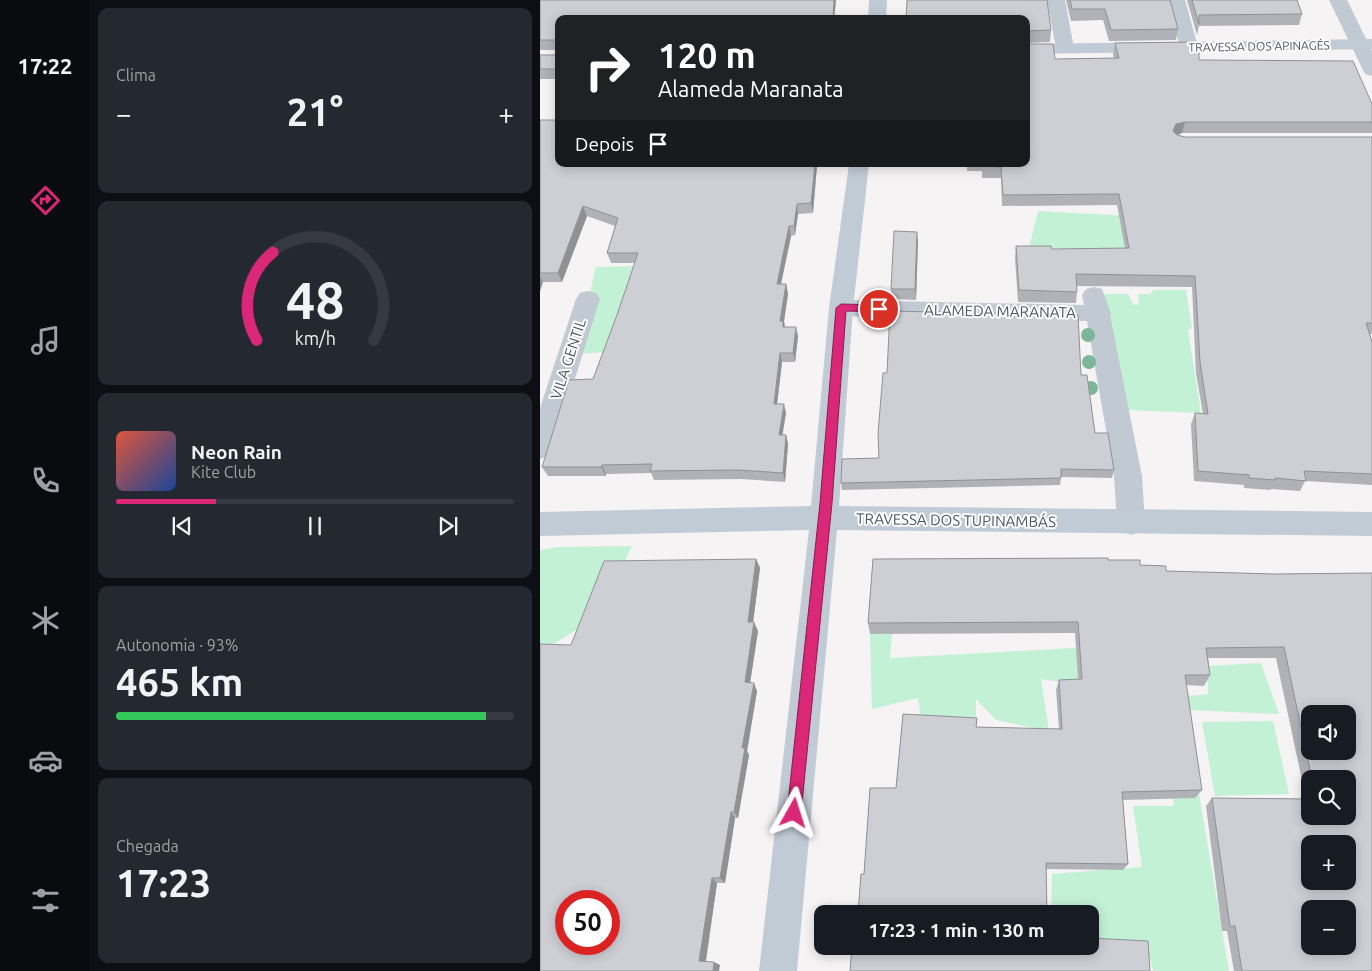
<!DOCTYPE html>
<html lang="pt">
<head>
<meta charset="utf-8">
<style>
	:root { --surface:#171b24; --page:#242831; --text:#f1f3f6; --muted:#9ea1a6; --line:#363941; --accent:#db2777 }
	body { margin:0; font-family:Ubuntu,sans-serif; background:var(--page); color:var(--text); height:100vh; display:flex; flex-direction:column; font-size:19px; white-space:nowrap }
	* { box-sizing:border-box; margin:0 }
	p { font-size:16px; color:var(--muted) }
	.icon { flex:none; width:28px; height:28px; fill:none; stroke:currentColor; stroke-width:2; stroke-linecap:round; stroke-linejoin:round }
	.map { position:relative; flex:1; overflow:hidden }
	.side { display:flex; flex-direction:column; gap:8px; padding:8px; background:#0d0f14; width:450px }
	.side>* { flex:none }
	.banner { position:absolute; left:15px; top:15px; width:475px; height:152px; border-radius:10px; box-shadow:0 2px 12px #0003; background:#202124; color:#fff; overflow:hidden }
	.buttons { position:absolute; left:761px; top:705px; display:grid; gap:10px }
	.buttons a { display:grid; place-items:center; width:55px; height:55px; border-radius:10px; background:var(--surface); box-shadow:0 2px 12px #0003; font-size:25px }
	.speed { position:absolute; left:15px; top:890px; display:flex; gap:10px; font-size:25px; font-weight:700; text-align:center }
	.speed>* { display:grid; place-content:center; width:65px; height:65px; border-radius:50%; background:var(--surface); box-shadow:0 2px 12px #0003; line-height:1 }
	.speed .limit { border:8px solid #d22; background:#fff; color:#111 }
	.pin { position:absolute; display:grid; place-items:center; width:42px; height:42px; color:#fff; margin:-21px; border:2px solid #fff; border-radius:50%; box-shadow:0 1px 5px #0007 }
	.me { position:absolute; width:55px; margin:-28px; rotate:6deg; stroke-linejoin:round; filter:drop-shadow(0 0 4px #0008) }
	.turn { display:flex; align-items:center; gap:18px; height:105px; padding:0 20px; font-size:22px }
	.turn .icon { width:65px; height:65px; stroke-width:2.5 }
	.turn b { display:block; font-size:35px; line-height:42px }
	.then { display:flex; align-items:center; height:48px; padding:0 20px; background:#0003; gap:10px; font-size:19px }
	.big { font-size:38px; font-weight:600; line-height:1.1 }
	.side .card { flex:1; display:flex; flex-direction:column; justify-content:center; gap:8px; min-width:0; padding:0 18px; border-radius:10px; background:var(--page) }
	.side .dial { align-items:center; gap:0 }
	.dial svg { height:130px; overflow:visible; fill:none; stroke:var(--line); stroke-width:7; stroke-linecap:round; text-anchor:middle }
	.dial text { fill:var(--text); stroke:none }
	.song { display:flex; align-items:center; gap:15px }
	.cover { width:60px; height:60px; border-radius:8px; background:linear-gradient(135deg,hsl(10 70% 55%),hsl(220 70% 35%)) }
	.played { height:5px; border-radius:2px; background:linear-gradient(90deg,var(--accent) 25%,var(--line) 25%) }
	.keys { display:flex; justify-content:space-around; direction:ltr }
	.heat { display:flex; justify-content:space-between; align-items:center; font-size:28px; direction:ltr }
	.charge { height:8px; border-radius:4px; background:linear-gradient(90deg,#34c759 93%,var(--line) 0) }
	.trip { position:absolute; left:274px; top:905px; width:285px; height:50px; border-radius:10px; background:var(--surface); box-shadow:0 2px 12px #0003; font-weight:600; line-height:50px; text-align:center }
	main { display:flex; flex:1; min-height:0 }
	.dock { display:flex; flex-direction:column; width:90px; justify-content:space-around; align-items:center; background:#090b0e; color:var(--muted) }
	.dock .icon { width:35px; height:35px }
	.dock .active { color:var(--accent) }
	.dock b { font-size:22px; color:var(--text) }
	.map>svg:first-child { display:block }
	.green { fill:#c3f1d5 }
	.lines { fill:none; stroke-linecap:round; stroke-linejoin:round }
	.street { fill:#c1cad2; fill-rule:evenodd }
	.secondary { fill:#c1cbd6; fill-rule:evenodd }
	.tree { fill:#7bb799 }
	.wall { fill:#b0b2b7; fill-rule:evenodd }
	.shaded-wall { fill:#909195 }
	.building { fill:#cdcfd5; stroke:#909195; fill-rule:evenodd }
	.route { fill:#db2777; stroke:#8e194d }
	.labels { text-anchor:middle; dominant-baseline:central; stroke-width:4; stroke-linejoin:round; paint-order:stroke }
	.far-street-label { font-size:12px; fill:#4a5661; stroke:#fff }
	.street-label { font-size:15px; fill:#4a5661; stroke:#fff }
</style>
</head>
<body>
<main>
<nav class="dock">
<b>17:22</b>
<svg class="icon active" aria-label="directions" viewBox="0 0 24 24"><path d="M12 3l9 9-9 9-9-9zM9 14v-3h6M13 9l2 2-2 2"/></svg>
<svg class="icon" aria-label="music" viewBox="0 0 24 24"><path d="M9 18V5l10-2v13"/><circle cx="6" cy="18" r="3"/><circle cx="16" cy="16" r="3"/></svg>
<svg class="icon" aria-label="phone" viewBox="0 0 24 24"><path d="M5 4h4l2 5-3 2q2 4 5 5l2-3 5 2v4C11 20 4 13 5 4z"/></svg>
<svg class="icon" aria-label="climate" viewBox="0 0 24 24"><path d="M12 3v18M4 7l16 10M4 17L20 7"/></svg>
<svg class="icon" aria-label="car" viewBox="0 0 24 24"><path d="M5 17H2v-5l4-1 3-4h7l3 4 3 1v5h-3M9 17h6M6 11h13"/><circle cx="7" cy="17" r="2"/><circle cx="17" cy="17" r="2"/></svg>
<svg class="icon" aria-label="filters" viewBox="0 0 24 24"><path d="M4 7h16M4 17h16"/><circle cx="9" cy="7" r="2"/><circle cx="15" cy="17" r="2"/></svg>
</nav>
<section class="side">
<div class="card"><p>Clima</p>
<div class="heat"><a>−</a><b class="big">21°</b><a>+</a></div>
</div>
<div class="card dial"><svg viewBox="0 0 100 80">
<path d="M14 69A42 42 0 1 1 86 69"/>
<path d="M14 69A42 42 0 0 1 24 15" stroke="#db2777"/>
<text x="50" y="56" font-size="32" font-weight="700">48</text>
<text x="50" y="72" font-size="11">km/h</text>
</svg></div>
<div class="card">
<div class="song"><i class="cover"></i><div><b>Neon Rain</b><p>Kite Club</p></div></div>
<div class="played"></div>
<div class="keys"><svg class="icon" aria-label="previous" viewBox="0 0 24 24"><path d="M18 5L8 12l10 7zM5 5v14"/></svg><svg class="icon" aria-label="pause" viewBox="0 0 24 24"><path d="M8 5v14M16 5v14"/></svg><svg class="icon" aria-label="next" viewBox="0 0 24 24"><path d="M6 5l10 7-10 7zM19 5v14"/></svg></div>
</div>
<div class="card"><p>Autonomia · 93%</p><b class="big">465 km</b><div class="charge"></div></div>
<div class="card"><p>Chegada</p><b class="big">17:23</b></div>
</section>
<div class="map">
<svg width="832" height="971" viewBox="0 0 832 971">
	<rect width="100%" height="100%" fill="#f5f3f3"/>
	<!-- green -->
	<g class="green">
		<polygon points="498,211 754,225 584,248 489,248"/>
		<polygon points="99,266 71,352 35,354 56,267"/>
		<polygon points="614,290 646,290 652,328 648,330 661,413 586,410 562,294 588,294 594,305 599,304 598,294 610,294"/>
		<polygon points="92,546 59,616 0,652 0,550 18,547"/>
		<polygon points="330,634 352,634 350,658 552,647 553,687 501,679 509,731 456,720 436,699 436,718 381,717 378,698 332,709"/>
		<polygon points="721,663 739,714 650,710 648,696 668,694 667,666"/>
		<polygon points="733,721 749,794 675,796 662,722"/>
		<polygon points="628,763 654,764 689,971 613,971 607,946 550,938 550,914 511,914 512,874 602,867 593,806 634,806"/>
	</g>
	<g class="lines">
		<!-- street -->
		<g class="street">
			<polygon points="507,0 525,0 534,48 531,52 525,53 519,52 516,48"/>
			<polygon points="627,0 645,0 658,47 655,51 649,52 643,51 640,47"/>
			<polygon points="789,0 807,0 832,51 832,76 825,74 823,70"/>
			<polygon points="554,287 562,289 571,313 570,315 602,476 605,523 601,531 591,535 581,531 577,523 574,476 547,321 473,321 301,316 293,314 289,308 293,302 301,300 544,305 542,295 546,289"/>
			<polygon points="48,291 56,293 60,299 13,448 9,456 0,459 0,408 36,299 40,293"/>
		</g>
		<!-- secondary -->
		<g class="secondary">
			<polygon points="329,0 347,0 346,19 328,19"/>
			<polygon points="832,39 832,49 486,54 486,44"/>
			<polygon points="309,164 329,164 313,308 299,506 832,512 832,536 297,530 257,971 219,971 269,530 0,536 0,512 271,506 289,308"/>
		</g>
	</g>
	<!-- trees -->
	<g class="tree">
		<circle cx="548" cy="335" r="7"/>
		<circle cx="549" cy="362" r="7"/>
		<circle cx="551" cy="388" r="7"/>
	</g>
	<!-- wall -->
	<g class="wall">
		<polygon points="0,0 296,0 294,19 19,19 19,79 0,79 0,55 17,55 17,50 0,50"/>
		<polygon points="526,0 630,0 638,29 636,40 569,41 563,20 531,21"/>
		<polygon points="647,0 757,0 762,14 759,25 659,26 657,35"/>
		<polygon points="486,19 511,30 510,42 486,43"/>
		<polygon points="575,43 659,60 832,122 832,133 642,133 637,135 645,137 832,137 832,334 830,334 832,342 832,485 765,481 760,491 731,489 730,490 704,488 704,485 654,481 651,424 655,413 663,414 656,373 652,287 537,286 537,292 536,303 478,302 475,258 476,246 512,249 585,248 577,205 462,206 461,178 442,178 442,171 427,171 427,164 486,164 515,59 574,58 573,55"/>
		<polygon points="0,120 19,164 283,164 283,165 277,165 273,213 258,214 255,235 251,236 241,284 246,284 248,294 244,321 245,327 258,336 255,362 242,362 237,404 246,413 242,435 246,435 248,444 245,482 201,479 114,480 111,473 66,474 66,476 8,476 2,467 53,379 77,315 95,263 71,263 67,253 75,226 47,216 22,282 3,282 0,291"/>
		<polygon points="378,242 376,300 352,299 351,289"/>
		<polygon points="347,373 541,375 555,433 574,470 572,478 521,477 520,485 302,490 301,483 339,458"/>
		<path d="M568 558V560H600V565L626 566V571L734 574 832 573V971H694L687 931H682L666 806 672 798 766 799 736 658H668L670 675 664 686 646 685 662 790 655 798 583 800 588 864 583 870 506 869 507 914H318L321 874H324L330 788H356L363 714 437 718 436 727 519 729 516 690 519 680 538 679 535 633 330 634 328 623 333 559ZM770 714H808V751H770ZM770 779H808V816H770ZM770 844H808V881H770ZM770 909H808V946H770Z"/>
		<polygon points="216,559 220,568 213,622 218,631 210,682 217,691 207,751 209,755 198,818 195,818 185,883 177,883 166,962 180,965 0,971 31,645"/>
	</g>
	<!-- shaded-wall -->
	<g class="shaded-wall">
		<polygon points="294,0 296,0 294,19 293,19"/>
		<polygon points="645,122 642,133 634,136 633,131 636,124"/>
		<polygon points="275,164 277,164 277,165 273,213 271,203"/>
		<polygon points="257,204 258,214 255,235 254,226"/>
		<polygon points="43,206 47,216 22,282 18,273"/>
		<polygon points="249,226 251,236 239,293 237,284"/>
		<polygon points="377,232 378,242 376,300 375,289"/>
		<polygon points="0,276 3,282 0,291"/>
		<polygon points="246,284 248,294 244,321 245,330 245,336 240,321"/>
		<polygon points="256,327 258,336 255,362 253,353"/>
		<polygon points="240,353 242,362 236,413 234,404"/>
		<polygon points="244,404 246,413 241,444 239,435"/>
		<polygon points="246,435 248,444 245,482 243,473"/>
		<polygon points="62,465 66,474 66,476 61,467"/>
		<polygon points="216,559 220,568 212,631 208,622"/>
		<polygon points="214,622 218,631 209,690 205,682"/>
		<polygon points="214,683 217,691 207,751 209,755 198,818 194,812 202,748"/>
		<polygon points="191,812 195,818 185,883 180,878"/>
		<polygon points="172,878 177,883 165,965 159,961"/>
		<polygon points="174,962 180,965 179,971 173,971"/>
	</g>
	<!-- building -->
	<g class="building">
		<polygon points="0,0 294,0 293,19 19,19 19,69 0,69 0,55 17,55 17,40 0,40"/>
		<polygon points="367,0 507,0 511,30 486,31 486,19 366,19"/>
		<polygon points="530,0 630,0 638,29 571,30 565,9 532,9"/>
		<polygon points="652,0 757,0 762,14 659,15 659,24"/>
		<polygon points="659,42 659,60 813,61 832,104 832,122 645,122 636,124 633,131 637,135 645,137 832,137 832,323 826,323 832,342 832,474 764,471 766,481 735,478 735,480 709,478 709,475 658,471 655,413 668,414 660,362 655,276 536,274 537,292 479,290 476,246 511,246 512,249 589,248 579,194 463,195 461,167 442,166 442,164 486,164 486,44 513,44 515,59 579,58 575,43"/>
		<polygon points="0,120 19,120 19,164 275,164 271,203 257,204 254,226 249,226 237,284 246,284 240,321 243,321 243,327 256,327 253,353 240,353 234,404 244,404 239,435 246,435 243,473 198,470 110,471 112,464 62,465 61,467 2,467 29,380 53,379 77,315 98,253 67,253 78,218 43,206 18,273 0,273"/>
		<polygon points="354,231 377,232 375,289 351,289"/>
		<polygon points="350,311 538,315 541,375 547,375 555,433 568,433 574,470 521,469 521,478 301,483 302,459 339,458 338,433 343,373 347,373"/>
		<path d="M568 558V560H600V565L626 566V571L734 574 832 573V971H702L695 926H690L672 798 770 799V816H808V779H772L744 647 666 648 670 675H645L662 790 582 792 588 864 506 863 507 914H318L321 874H324L330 788H356L363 714 437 718 436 727 522 729 519 680 542 679 538 622 328 623 333 559ZM770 714H808V751H770ZM770 844H808V881H770ZM770 909H808V946H770Z"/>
		<path d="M216 559 208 622H214L205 682 214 683 202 748H205L194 812H191L180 878H172L159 961 174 962 173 971H0V644L31 645 64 561ZM26 901H69V944H26Z"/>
		<polygon points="550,938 608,941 610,971 310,971 312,946 550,946"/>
	</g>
	<!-- route -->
	<polygon class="route" points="301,304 339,305 344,309 339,312 306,311 292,503 261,813 259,818 254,821 249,818 247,813 280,503 296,308"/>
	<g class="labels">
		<!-- far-street labels -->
		<g class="far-street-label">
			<text transform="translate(719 46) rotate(-1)">TRAVESSA DOS APINAGÉS</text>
		</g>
		<!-- street labels -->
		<g class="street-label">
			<text transform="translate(460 311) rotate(1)">ALAMEDA MARANATA</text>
			<text transform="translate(28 359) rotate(-72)">VILA GENTIL</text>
			<text transform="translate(416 520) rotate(1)">TRAVESSA DOS TUPINAMBÁS</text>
		</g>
	</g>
</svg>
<div class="buttons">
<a><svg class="icon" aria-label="sound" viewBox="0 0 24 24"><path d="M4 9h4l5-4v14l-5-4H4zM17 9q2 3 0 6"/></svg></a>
<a><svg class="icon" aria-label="search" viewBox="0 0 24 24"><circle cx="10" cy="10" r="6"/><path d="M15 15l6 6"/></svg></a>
<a>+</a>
<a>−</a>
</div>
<div class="speed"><div class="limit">50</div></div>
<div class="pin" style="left:339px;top:309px;background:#d93025"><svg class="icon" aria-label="arrive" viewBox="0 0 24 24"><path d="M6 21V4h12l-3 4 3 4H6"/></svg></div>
<svg class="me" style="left:254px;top:813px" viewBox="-20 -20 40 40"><path d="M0-17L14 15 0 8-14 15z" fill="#db2777" stroke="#fff" stroke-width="4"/></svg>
<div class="trip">17:23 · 1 min · 130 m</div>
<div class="banner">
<div class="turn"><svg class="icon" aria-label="right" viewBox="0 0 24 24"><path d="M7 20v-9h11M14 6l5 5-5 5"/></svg><div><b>120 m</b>Alameda Maranata</div></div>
<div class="then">Depois<svg class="icon" aria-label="arrive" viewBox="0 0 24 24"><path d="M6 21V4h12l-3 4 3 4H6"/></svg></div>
</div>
</div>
</main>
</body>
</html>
